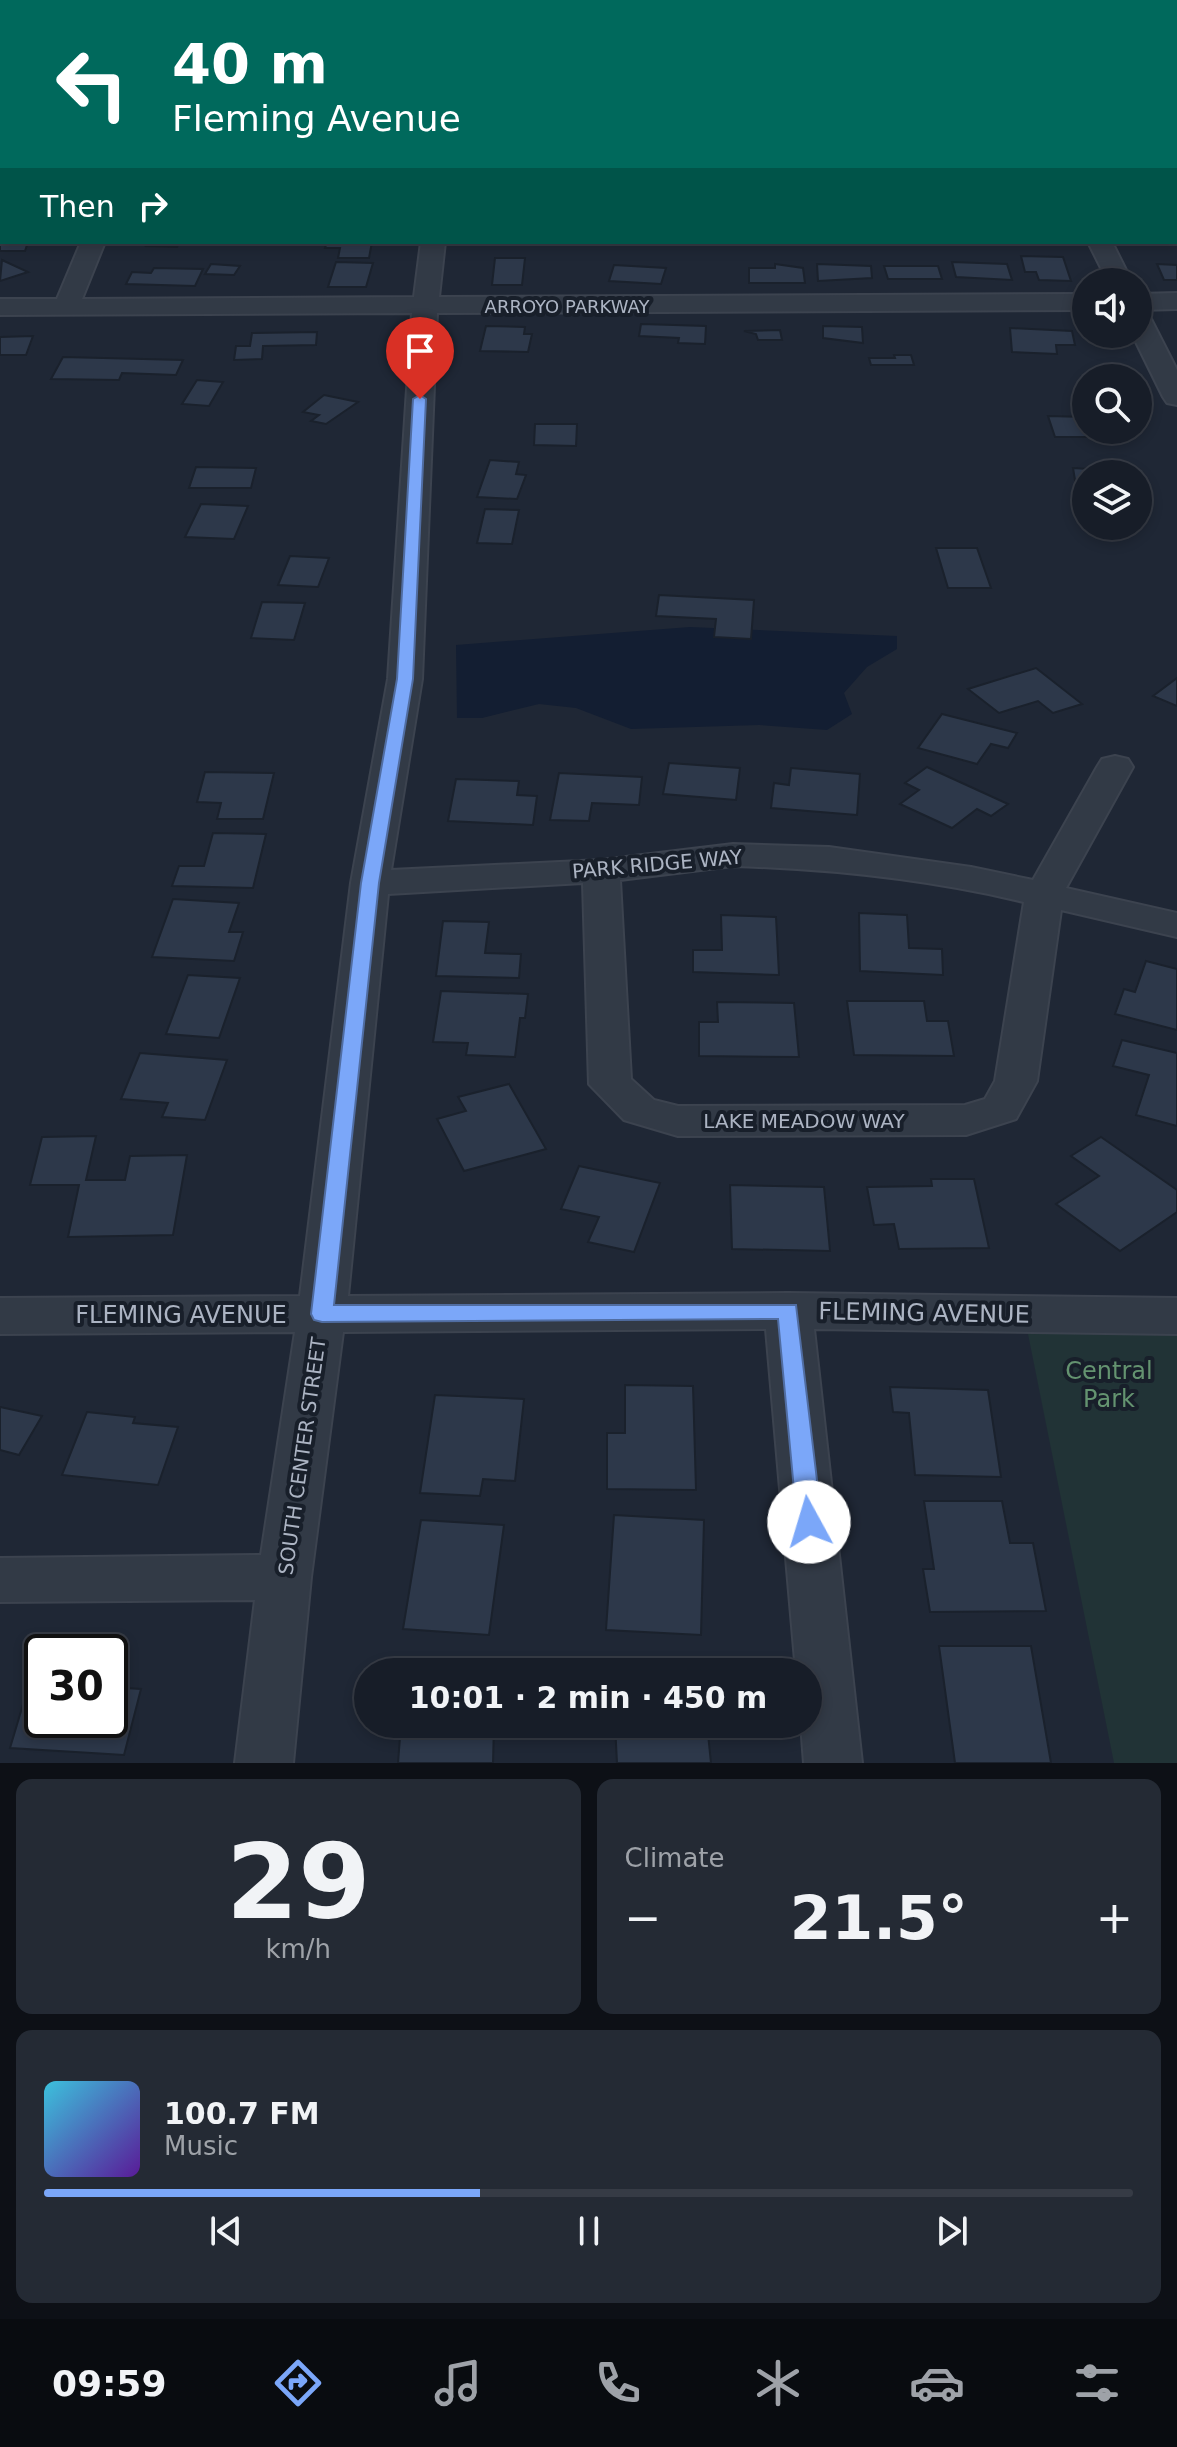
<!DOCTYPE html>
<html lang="en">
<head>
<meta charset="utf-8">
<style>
	:root { --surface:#171d28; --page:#242a34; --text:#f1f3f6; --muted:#9ea2a8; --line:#363b45; --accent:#7ba7f9 }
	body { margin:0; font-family:"DejaVu Sans",sans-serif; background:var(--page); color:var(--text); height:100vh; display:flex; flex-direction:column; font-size:30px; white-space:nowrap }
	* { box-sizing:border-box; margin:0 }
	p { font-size:26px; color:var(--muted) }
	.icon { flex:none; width:44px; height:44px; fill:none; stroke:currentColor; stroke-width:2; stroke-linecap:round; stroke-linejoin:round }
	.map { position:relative; height:1763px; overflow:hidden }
	.sheet { display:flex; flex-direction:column; gap:16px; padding:16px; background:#0d1016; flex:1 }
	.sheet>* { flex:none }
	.guide { position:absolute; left:0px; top:0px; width:1178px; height:244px; box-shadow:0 4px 12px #0003,0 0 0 2px var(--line); background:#00695c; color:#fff; overflow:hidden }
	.controls { position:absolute; left:1072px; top:268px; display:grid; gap:16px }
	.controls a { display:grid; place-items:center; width:80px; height:80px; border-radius:50%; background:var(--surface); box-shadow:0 4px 12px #0003,0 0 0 2px var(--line); font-size:40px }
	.speed { position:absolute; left:24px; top:1634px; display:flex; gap:16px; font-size:40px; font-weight:700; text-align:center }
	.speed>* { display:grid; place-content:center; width:104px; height:104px; border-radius:50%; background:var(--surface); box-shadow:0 4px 12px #0003,0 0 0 2px var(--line); line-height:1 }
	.speed .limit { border:4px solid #111; border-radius:12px; background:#fff; color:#111 }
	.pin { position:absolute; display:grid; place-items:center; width:68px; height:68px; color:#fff; margin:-82px -34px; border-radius:50% 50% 50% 0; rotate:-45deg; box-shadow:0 0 8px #0007 }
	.pin .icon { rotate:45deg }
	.me { position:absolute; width:88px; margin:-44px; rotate:354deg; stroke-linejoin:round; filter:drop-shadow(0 0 6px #0008) }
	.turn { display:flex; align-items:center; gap:28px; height:168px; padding:0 40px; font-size:36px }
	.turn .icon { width:104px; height:104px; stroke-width:2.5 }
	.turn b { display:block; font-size:56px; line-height:68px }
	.then { display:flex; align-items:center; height:76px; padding:0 40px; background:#0003; gap:16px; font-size:30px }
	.big { font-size:60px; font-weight:800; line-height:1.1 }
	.sheet .card { flex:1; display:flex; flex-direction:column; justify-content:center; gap:12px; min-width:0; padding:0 28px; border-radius:16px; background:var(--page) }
	.sheet .dial { align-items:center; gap:0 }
	.dial b { font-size:104px; line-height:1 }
	.song { display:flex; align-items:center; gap:24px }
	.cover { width:96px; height:96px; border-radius:12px; background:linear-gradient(135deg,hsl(190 70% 55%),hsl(270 70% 35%)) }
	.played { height:8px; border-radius:4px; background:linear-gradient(90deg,var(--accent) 40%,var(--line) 40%) }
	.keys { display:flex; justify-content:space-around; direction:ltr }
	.heat { display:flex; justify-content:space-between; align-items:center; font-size:44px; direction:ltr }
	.sheet .tiles { flex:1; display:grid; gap:16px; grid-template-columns:1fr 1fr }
	.card:last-child { grid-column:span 2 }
	.trip { position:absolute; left:354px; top:1658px; width:468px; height:80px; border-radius:40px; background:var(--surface); box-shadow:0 4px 12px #0003,0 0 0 2px var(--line); font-weight:800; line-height:80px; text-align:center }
	.tabs { display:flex; height:128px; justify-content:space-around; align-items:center; background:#090c10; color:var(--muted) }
	.tabs .icon { width:56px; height:56px }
	.tabs .on { color:var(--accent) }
	.tabs b { font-size:36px; color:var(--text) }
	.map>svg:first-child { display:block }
	.green { fill:#213336 }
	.water { fill:#131e32 }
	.building { fill:#2d384a; stroke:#1a212c; stroke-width:2 }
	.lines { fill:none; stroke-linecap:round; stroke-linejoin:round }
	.minor-casing { stroke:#3c434f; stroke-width:4 }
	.minor { fill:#323a46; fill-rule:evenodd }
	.route { fill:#7ba7f9; stroke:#506da2; stroke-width:2 }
	.labels { text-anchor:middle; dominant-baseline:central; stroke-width:8; stroke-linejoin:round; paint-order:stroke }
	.far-street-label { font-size:18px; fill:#acb4c3; stroke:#181f2a }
	.street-label { font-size:20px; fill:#acb4c3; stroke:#181f2a }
	.near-street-label { font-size:24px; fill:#acb4c3; stroke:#181f2a }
	.near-park-label { font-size:24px; fill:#649370; stroke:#181f2a }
</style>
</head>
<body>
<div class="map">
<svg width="1177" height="1763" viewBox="0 0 1177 1763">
	<rect width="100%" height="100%" fill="#1f2735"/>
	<!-- green -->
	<g class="green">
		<polygon points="353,0 1177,0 1177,50 1176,2"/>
		<polygon points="1024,1314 1177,1316 1177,1763 1114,1763"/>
	</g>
	<!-- water -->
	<polygon class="water" points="690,627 897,636 897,649 867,667 844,693 852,714 827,730 759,725 631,729 576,708 539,704 482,718 457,718 456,645"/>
	<!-- building -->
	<g class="building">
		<polygon points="0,240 2,242 28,242 25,251 0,251"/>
		<polygon points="148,242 179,242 177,247 146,246"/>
		<polygon points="327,242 372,242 369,258 338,258 340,248 325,248"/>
		<polygon points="1021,256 1063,257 1071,281 1039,280 1036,272 1025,272"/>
		<polygon points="495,258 525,258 522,285 492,285"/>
		<polygon points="2,260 28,272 0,281"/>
		<polygon points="336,262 373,263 366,287 328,287"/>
		<polygon points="952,262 1007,264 1012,280 956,277"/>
		<polygon points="211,264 240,266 234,275 205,274"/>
		<polygon points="775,264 803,268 805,283 749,283 749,268 775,268"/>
		<polygon points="817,264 871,266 872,278 818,281"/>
		<polygon points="1157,264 1177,265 1177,280 1164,280"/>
		<polygon points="614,265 666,268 661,284 609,281"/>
		<polygon points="884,266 938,266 942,279 888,279"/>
		<polygon points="154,268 203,269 195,286 126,284 132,272 151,273"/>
		<polygon points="641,324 706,326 705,344 678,343 679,338 639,336"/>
		<polygon points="486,326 525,327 524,334 532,334 528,352 480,351"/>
		<polygon points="823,326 862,327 863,343 823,338"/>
		<polygon points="1010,328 1072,331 1075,345 1056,345 1057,354 1012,352"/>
		<polygon points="780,330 782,340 758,340 756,334 744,331"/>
		<polygon points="317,332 316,345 263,346 262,359 234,360 236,346 250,346 252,333"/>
		<polygon points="33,336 26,355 0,355 0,337"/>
		<polygon points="894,355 911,355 914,365 871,365 869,358 895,358"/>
		<polygon points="63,357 183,360 176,375 122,373 119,380 51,379"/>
		<polygon points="197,380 223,382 209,406 182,404"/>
		<polygon points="324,395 358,402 326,424 311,421 319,415 303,412"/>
		<polygon points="1048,416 1086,417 1086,430 1095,430 1098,437 1055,437"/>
		<polygon points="535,424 577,424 576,446 534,445"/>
		<polygon points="490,460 519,462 516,474 526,475 517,499 477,497"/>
		<polygon points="196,467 256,468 251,488 189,488"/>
		<polygon points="1073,468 1119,471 1119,474 1086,474 1086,487 1076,486"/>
		<polygon points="201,504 248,506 234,539 185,537"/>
		<polygon points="485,509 519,510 512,544 477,543"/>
		<polygon points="936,548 977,548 991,588 948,588"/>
		<polygon points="290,556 329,558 318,587 278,585"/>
		<polygon points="659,595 754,600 751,639 714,637 716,619 656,616"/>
		<polygon points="262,602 305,603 294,640 251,638"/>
		<polygon points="1036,668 1082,704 1053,713 1038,701 999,713 968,689"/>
		<polygon points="1177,678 1177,706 1153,696"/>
		<polygon points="942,714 1017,733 1008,748 991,744 977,764 918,748"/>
		<polygon points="669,763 740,768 736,800 663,794"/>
		<polygon points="927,767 1008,804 991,816 977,809 952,828 900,804 919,790 905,783"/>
		<polygon points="791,768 860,774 857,815 771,808 774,783 789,785"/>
		<polygon points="205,772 274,773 263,819 217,819 221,803 197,802"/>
		<polygon points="559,773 642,777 639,805 592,803 589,821 550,820"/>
		<polygon points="456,779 519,781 517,795 537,796 533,825 448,821"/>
		<polygon points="213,833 266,834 253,888 172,886 179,866 204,866"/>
		<polygon points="173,899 239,903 229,932 243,932 234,961 152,957"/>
		<polygon points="859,913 907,915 909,948 942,949 943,975 860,971"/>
		<polygon points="721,915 776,917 779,975 693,972 693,950 722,950"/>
		<polygon points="443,921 489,922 485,953 521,954 519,978 436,976"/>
		<polygon points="1146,961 1177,969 1177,1030 1115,1014 1124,989 1135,992"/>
		<polygon points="188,975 240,978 219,1038 166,1034"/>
		<polygon points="441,991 528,994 525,1018 520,1018 515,1057 466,1055 468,1043 433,1042"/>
		<polygon points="847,1001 924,1001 927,1021 948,1021 954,1056 854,1055"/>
		<polygon points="717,1002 794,1003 799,1057 699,1056 699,1022 718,1022"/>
		<polygon points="1122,1040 1177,1053 1177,1126 1136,1115 1149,1075 1113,1066"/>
		<polygon points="140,1053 227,1060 205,1120 162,1117 168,1103 121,1099"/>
		<polygon points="509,1084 546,1149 464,1171 437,1119 466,1111 458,1097"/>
		<polygon points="96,1136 86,1180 125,1180 130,1156 187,1155 173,1235 68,1237 79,1185 30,1185 42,1137"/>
		<polygon points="1101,1137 1177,1190 1177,1212 1120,1251 1056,1204 1099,1176 1071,1156"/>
		<polygon points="579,1166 660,1183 634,1252 588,1242 599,1217 561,1209"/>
		<polygon points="931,1179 974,1179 989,1248 899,1249 894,1224 874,1225 867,1187 932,1186"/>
		<polygon points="730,1185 824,1187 830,1251 732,1249"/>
		<polygon points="625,1385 693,1386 696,1490 607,1489 607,1433 625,1433"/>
		<polygon points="890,1387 988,1390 1001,1477 915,1475 909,1413 893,1412"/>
		<polygon points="435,1395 524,1399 515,1481 483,1479 480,1496 420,1493"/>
		<polygon points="0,1407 42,1416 19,1455 0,1450"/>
		<polygon points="87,1412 135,1417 133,1423 178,1427 158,1485 62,1475"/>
		<polygon points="924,1501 1002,1501 1010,1543 1033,1543 1046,1611 930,1612 923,1569 934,1569"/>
		<polygon points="614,1515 704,1520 701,1635 606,1630"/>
		<polygon points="421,1520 504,1525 489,1635 403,1629"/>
		<polygon points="939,1646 1031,1646 1051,1763 955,1763"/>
		<polygon points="406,1670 497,1671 406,1672"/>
		<polygon points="30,1681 42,1682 42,1720 110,1720 110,1687 141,1689 124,1755 10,1748"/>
		<polygon points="401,1724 494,1724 493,1763 398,1763"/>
		<polygon points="615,1724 707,1724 711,1763 617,1763"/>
	</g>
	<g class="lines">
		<defs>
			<g id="minor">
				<rect x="186" y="0" width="18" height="2"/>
				<polygon points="344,0 372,0 373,2 345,2"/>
				<rect x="1176" y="44" width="1" height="12"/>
				<path d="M81 242H105L82 299 414 297 421 242H445L439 297 1086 294V310L437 313 422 679 391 870 601 860 733 844 829 847 971 867 1033 880 1097 767 1102 759 1115 756 1128 759 1133 767 1066 888 1177 913V937L1061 910 1037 1081 1016 1119 966 1135 678 1136 624 1120 589 1084 583 883 388 894 348 1296 788 1293 1177 1298V1334L814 1329 862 1763H804L801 1724H808V1672H796L766 1329 343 1332 311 1577 293 1763H235L255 1600 0 1602V1558L261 1555 295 1332 0 1334V1298L300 1296 351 883 388 679 412 313 0 315V299H57ZM733 866C831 869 928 879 1024 902L995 1081 985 1099 965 1105 678 1106 654 1100 631 1079 620 880Z"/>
				<polygon points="1088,242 1112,242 1132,282 1108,282"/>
				<polygon points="1177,293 1177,309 1138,310 1138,294"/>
				<polygon points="1138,311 1151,319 1177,370 1177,405 1167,403 1163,397 1132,334 1138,334"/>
			</g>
		</defs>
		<!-- minor casing -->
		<use href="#minor" class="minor-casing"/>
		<!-- minor -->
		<use href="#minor" class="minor"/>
	</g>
	<!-- route -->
	<polygon class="route" points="420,395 426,399 413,679 379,883 334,1305 796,1305 822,1522 818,1529 809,1532 801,1529 797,1522 778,1319 322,1322 314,1320 311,1314 361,883 397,679 413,399"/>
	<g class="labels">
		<!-- far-street labels -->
		<g class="far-street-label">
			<text x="567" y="306">ARROYO PARKWAY</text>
		</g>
		<!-- street labels -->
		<g class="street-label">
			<text transform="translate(657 864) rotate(-5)">PARK RIDGE WAY</text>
			<text x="804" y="1121">LAKE MEADOW WAY</text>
			<text transform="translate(302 1456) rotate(-82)">SOUTH CENTER STREET</text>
		</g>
		<!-- near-street labels -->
		<g class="near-street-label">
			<text transform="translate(924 1313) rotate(1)">FLEMING AVENUE</text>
			<text x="181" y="1315">FLEMING AVENUE</text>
		</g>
		<!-- near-park labels -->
		<g class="near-park-label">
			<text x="1109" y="1371">Central<tspan x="1109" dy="28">Park</tspan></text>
		</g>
	</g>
</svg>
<div class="controls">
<a><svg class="icon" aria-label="sound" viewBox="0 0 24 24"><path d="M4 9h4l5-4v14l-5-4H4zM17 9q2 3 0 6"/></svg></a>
<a><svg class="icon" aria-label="search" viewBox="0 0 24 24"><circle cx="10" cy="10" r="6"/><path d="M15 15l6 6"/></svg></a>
<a><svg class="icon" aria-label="layers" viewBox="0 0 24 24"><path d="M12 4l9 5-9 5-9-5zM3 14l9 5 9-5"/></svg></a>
</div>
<div class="speed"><div class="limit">30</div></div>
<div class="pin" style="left:420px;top:399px;background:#d93025"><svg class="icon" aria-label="arrive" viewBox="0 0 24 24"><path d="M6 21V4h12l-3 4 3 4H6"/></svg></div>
<svg class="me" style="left:809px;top:1522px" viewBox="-20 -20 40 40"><circle r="19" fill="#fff"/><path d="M0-13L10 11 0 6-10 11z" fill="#7ba7f9"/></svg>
<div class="trip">10:01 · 2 min · 450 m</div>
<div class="guide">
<div class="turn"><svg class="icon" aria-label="left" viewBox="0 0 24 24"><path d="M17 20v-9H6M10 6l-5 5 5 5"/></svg><div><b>40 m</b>Fleming Avenue</div></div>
<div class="then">Then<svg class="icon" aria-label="right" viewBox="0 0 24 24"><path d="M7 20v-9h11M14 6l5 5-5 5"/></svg></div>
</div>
</div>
<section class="sheet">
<div class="tiles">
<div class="card dial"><b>29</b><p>km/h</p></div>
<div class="card"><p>Climate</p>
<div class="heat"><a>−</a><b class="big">21.5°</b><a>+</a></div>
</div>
<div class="card">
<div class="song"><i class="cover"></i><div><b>100.7 FM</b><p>Music</p></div></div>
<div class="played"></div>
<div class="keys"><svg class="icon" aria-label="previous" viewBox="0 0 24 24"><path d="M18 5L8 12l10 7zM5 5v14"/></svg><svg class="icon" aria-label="pause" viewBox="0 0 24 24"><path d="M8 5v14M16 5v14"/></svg><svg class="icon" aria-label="next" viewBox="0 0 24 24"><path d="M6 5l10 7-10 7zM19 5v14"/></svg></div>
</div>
</div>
</section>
<nav class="tabs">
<b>09:59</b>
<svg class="icon on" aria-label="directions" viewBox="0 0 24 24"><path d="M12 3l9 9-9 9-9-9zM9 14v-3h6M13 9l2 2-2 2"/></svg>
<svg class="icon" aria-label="music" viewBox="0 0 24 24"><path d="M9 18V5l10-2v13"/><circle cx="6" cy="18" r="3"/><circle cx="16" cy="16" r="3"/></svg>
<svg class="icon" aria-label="phone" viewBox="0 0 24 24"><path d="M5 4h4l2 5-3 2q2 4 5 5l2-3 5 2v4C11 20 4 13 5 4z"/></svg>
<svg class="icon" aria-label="climate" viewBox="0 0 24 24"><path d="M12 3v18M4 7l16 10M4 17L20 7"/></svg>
<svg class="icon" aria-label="car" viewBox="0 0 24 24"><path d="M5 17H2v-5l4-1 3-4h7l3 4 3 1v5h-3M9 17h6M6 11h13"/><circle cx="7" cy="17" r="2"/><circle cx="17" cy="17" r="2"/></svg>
<svg class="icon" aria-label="filters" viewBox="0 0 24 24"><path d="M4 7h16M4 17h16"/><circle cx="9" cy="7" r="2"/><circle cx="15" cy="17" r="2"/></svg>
</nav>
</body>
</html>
